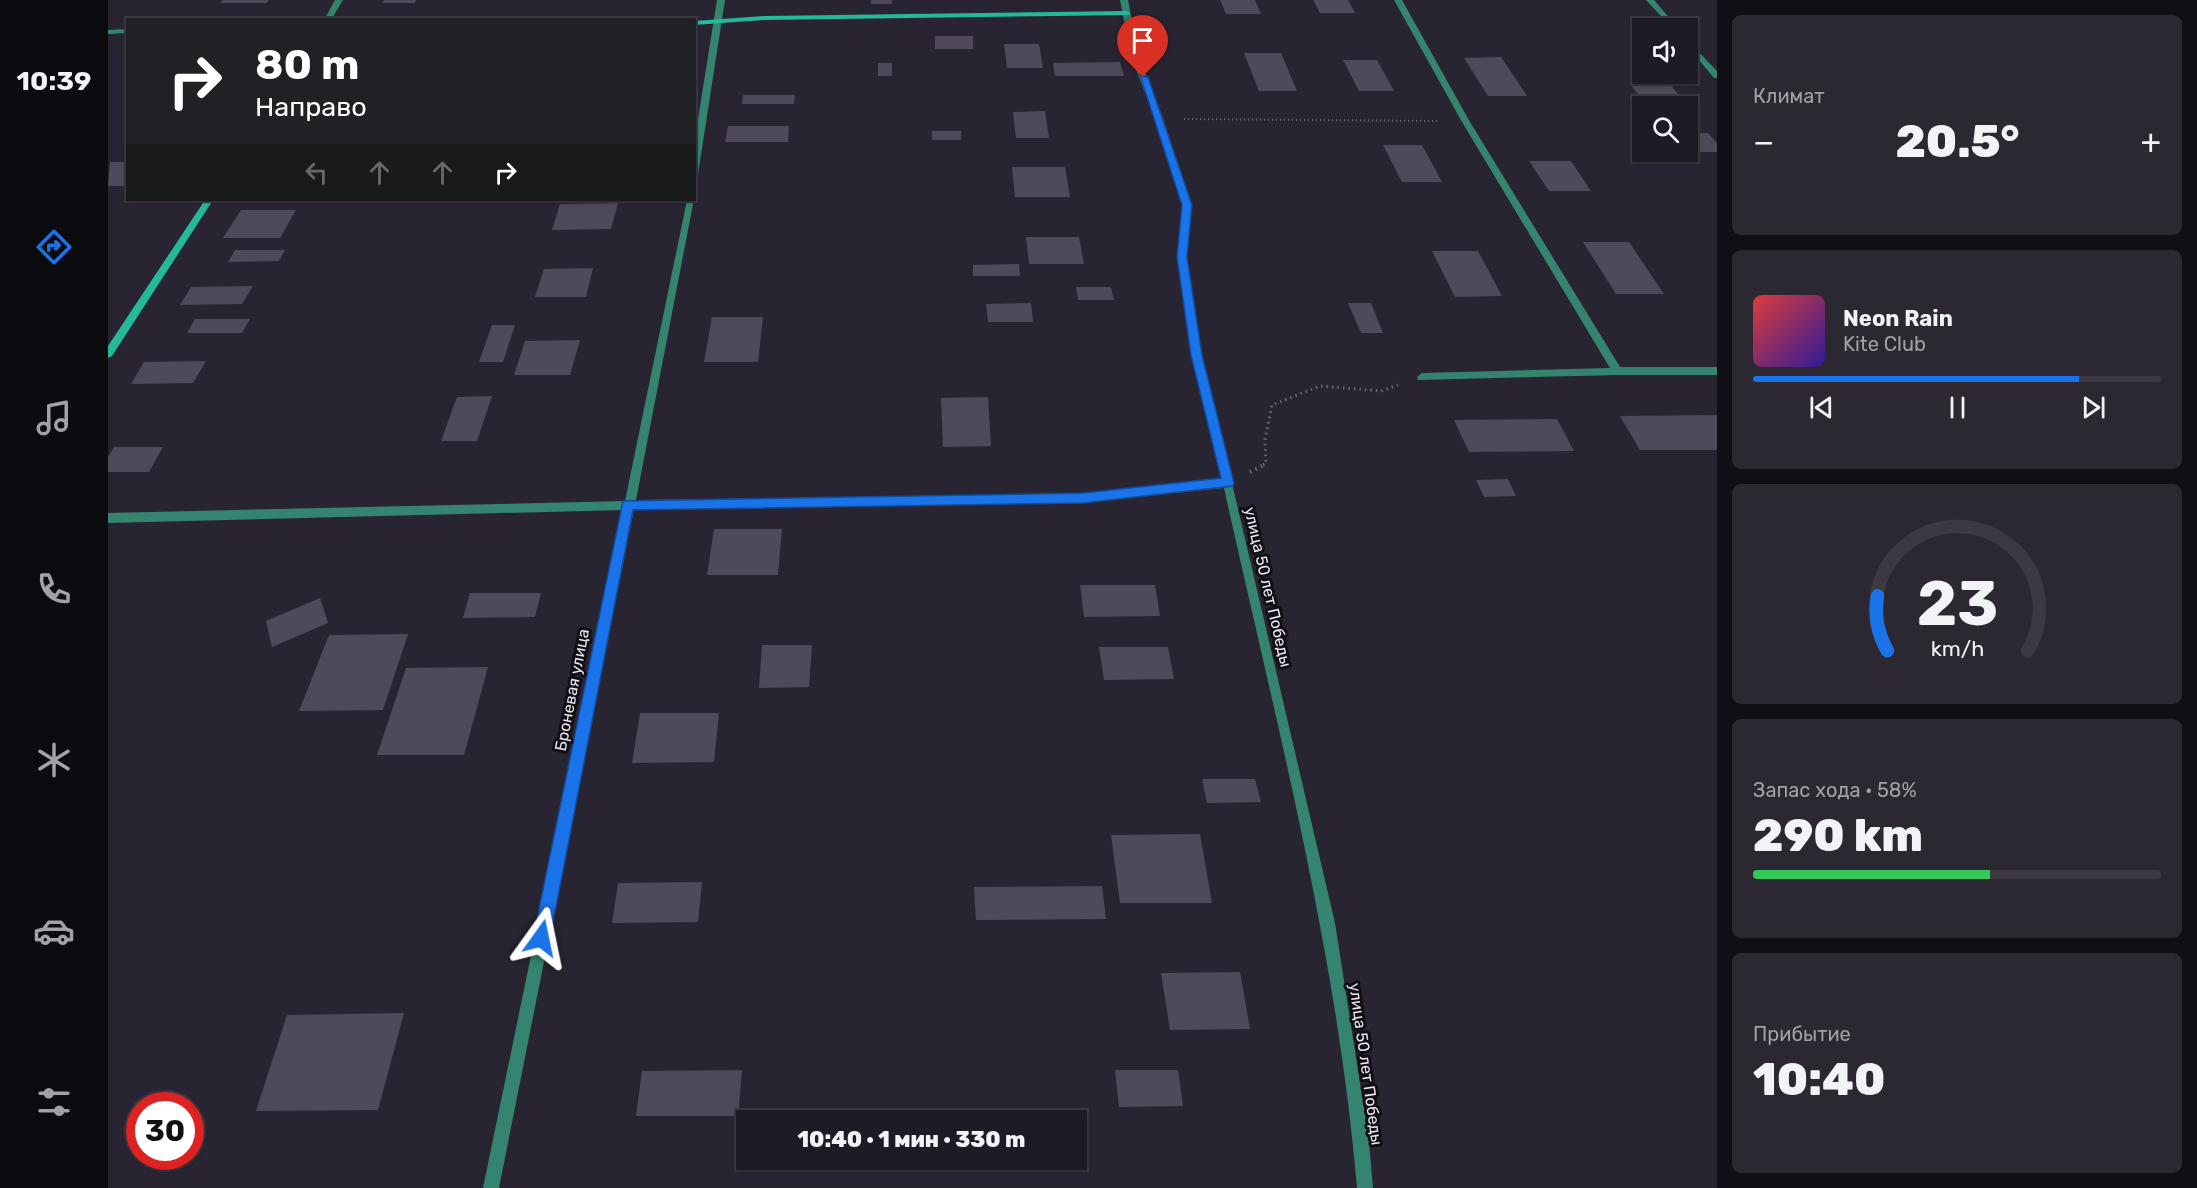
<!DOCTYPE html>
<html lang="ru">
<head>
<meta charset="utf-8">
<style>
	:root { --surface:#1f1b26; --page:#2c2832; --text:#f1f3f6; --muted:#a1a1a7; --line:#3c3943; --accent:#1a73e8 }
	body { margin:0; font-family:Rubik,sans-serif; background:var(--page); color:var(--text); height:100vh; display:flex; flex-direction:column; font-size:22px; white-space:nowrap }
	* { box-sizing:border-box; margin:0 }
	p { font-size:20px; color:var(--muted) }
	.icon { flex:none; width:33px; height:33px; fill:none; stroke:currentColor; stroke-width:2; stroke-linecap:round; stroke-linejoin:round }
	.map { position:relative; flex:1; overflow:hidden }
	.side { display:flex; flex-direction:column; gap:15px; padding:15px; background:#110f15; width:480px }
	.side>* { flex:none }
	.banner { position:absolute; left:18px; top:18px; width:570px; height:183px; border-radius:0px; box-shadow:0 2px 4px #0004,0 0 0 2px var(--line); background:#202124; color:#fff; overflow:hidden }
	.tools { position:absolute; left:1524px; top:18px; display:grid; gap:12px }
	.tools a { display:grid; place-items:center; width:66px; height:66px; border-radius:0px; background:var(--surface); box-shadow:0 2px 4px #0004,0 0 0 2px var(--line); font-size:30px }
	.speed { position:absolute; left:18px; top:1092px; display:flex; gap:12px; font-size:30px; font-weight:700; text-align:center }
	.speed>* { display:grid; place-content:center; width:78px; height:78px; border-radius:50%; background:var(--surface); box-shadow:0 2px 4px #0004,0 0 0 2px var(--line); line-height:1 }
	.speed .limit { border:9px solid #d22; background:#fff; color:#111 }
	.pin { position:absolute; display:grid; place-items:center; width:51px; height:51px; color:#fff; margin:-62px -26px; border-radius:50% 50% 50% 0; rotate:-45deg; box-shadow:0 0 6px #0007 }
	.pin .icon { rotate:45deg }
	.me { position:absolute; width:66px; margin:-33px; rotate:12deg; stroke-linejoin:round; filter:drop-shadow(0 0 4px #0008) }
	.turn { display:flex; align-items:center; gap:21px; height:126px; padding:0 30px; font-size:27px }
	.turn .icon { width:78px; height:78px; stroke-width:2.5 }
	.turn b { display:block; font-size:42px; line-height:51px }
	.lanes { display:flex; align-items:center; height:57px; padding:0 30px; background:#0003; justify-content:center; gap:30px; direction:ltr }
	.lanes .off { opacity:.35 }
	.big { font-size:45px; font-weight:800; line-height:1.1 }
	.side .card { flex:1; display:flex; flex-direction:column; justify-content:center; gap:9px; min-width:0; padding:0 21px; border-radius:9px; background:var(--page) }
	.side .dial { align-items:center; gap:0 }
	.dial svg { height:156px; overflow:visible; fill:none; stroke:var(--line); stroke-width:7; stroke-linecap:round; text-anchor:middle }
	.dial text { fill:var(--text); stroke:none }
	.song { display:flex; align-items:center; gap:18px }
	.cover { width:72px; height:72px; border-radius:9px; background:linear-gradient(135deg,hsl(0 70% 55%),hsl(250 70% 35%)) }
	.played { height:6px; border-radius:3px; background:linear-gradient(90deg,var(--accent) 80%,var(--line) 80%) }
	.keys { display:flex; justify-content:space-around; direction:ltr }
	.heat { display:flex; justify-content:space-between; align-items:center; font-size:33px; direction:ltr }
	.charge { height:9px; border-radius:4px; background:linear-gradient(90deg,#34c759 58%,var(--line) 0) }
	.trip { position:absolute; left:628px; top:1110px; width:351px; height:60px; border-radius:0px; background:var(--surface); box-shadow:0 2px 4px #0004,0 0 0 2px var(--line); font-weight:800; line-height:60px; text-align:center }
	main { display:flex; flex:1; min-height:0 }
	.menu { display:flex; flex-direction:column; width:108px; justify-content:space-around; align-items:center; background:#0c0b0f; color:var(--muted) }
	.menu .icon { width:42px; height:42px }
	.menu .current { color:var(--accent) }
	.menu b { font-size:27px; color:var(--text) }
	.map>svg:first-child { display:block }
	.building { fill:#4f4a59 }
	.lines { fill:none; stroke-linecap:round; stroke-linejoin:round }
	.path-far2 { stroke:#6e6a76; stroke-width:2; stroke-dasharray:1 3; stroke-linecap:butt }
	.path-far1 { stroke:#6e6a76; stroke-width:3; stroke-dasharray:1.5 4; stroke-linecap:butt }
	.path { stroke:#6e6a76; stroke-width:4; stroke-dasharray:1.5 4.5; stroke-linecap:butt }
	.street { fill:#34846f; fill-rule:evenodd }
	.secondary { fill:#24b998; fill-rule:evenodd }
	.route { fill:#1a73e8; stroke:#114b97; stroke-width:1.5 }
	.labels { text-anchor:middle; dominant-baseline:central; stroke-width:6; stroke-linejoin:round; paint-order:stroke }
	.street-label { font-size:16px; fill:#ebe8f1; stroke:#110f15 }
</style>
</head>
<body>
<main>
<nav class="menu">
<b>10:39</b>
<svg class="icon current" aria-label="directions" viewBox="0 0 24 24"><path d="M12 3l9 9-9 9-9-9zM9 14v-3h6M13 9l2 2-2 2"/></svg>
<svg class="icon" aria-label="music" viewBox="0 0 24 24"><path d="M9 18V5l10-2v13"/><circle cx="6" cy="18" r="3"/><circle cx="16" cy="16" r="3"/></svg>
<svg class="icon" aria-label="phone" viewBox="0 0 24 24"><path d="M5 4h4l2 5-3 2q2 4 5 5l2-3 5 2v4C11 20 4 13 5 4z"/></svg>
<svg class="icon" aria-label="climate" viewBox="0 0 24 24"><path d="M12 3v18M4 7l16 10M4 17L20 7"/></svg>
<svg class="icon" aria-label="car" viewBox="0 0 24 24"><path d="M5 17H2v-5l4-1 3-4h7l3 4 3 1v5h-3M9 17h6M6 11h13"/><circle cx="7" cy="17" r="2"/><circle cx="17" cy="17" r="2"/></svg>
<svg class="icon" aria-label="filters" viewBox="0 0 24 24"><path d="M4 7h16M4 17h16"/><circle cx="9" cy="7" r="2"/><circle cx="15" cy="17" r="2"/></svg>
</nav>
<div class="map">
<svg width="1609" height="1188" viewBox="0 0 1609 1188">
	<rect width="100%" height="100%" fill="#292432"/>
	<!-- building -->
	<g class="building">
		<polygon points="115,0 161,0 158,3 112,3"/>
		<polygon points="276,0 308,0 307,3 274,3"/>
		<rect x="763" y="0" width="21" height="4"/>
		<polygon points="1112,0 1147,0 1153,14 1118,14"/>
		<polygon points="1205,0 1240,0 1247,13 1212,13"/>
		<rect x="827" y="36" width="38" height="13"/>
		<polygon points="896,44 931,44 935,68 899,68"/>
		<polygon points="1136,53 1173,53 1189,91 1151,91"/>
		<polygon points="1393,57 1419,96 1380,96 1356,58"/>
		<polygon points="1235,60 1269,60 1286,91 1251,91"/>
		<polygon points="1012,62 1016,76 947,76 945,63"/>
		<rect x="770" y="63" width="14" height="13"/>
		<polygon points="1521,83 1561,83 1575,100 1535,100"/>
		<polygon points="635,95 687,95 686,104 634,104"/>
		<polygon points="937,111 941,138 908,138 905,112"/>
		<polygon points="620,126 681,126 680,142 617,142"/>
		<rect x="824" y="131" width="29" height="9"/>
		<polygon points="1580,133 1600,133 1609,143 1609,152 1583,152 1580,147"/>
		<polygon points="1275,145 1314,145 1334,182 1294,182"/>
		<polygon points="1421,161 1463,161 1483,191 1441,191"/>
		<polygon points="2,162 20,162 20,186 0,186"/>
		<polygon points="904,167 957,167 962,197 907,197"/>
		<polygon points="510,203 503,229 444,230 452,204"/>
		<polygon points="133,210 188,210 172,238 115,238"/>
		<polygon points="918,237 971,237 976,264 921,264"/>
		<polygon points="1475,242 1521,242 1556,294 1508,294"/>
		<polygon points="127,250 177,250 171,261 120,262"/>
		<polygon points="1324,251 1370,251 1394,296 1347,297"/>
		<polygon points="911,264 912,276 865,276 865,265"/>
		<polygon points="485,268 478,297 427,297 436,269"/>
		<polygon points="145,286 134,304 72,305 83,287"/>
		<polygon points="968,287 1003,287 1006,300 970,300"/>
		<polygon points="923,303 925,322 880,322 878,304"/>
		<polygon points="1240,303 1263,303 1275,333 1253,333"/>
		<polygon points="604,317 655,317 650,362 596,362"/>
		<polygon points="87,319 142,319 134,333 79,333"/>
		<polygon points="384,325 407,325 395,362 371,362"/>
		<polygon points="472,340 462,375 406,375 417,341"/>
		<polygon points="98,361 85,383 23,384 36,362"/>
		<polygon points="384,396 369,441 333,441 349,397"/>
		<polygon points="880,397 883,446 835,447 833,398"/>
		<polygon points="1609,415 1609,450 1532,450 1512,416"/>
		<polygon points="1449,419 1466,451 1361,452 1346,420"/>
		<polygon points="6,447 55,447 41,472 0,472 0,457"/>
		<polygon points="1400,479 1408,496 1376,497 1368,480"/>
		<polygon points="606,529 674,529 670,575 599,575"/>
		<polygon points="972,585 1047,585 1052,616 976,617"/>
		<polygon points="362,593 433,593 427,617 355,618"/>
		<polygon points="212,598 220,623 164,647 158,621"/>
		<polygon points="300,634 275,710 191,711 221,635"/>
		<polygon points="654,645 704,645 701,687 651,688"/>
		<polygon points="991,647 1060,647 1066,679 996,680"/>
		<polygon points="380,667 356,755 269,755 298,668"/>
		<polygon points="532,713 611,713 606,762 524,763"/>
		<polygon points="1094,779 1147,779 1153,802 1099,803"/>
		<polygon points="1092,834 1104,903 1012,903 1003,835"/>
		<polygon points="594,882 590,922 504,923 510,883"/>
		<polygon points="994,886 998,919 868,920 866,887"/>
		<polygon points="1132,972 1142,1029 1062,1030 1053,973"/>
		<polygon points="296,1013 270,1110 148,1111 179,1015"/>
		<polygon points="634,1070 630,1116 528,1116 534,1071"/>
		<polygon points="1007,1070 1070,1070 1075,1106 1011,1107"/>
	</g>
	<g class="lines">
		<!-- path-far2 -->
		<polyline class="path-far2" points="1076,119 1332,121"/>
		<!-- path-far1 -->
		<polyline class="path-far1" points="1155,465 1158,464 1157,440 1164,405 1212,386 1273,391 1290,385"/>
		<!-- path -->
		<polyline class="path" points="1142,472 1158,464"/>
		<!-- street -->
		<g class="street">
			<polygon points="227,0 235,0 223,20 216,20"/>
			<polygon points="609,0 617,0 590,174 586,176 586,144"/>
			<path d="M1012 0H1020L1031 57 1055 118 1083 205 1079 257 1094 355 1227 923 1261 1141 1265 1188H1249C1229 951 1167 719 1116 488L975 502 526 509 391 1188H375L515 510 0 523V513L517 501 579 200 586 199 528 500 975 494 1114 479 1084 355 1069 257 1075 205 1047 118 1023 57Z"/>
			<polygon points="1286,0 1294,0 1362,122 1512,367 1609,367 1609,375 1509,375 1310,380 1309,377 1314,373 1502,368 1354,122"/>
			<polygon points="1538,0 1546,0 1570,28 1564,28"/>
			<polygon points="20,29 20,33 0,34 0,30"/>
			<polygon points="1580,41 1609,71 1609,78 1606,78 1580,47"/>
		</g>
		<!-- secondary -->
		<g class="secondary">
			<polygon points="1018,11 1022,13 1021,15 656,20 586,25 586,21 656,16"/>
			<polygon points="97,200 105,200 4,356 0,358 0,346"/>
		</g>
	</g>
	<!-- route -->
	<polygon class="route" points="1032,75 1040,77 1084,205 1079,257 1094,355 1126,483 1125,486 975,503 525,510 442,938 439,943 433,946 427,943 425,938 515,501 975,493 1113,478 1083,355 1069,257 1074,205"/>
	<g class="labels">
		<!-- street labels -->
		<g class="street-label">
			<text transform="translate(1160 587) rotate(77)">улица 50 лет Победы</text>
			<text transform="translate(464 690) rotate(-79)">Броневая улица</text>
			<text transform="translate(1258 1064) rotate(82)">улица 50 лет Победы</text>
		</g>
	</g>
</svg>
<div class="tools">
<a><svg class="icon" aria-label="sound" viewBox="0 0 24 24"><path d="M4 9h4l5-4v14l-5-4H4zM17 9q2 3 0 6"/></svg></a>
<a><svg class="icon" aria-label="search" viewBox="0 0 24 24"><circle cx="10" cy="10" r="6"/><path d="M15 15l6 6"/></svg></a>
</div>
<div class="speed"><div class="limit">30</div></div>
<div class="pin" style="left:1035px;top:77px;background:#d93025"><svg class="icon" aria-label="arrive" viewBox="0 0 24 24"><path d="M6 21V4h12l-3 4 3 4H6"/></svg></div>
<svg class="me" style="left:433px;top:938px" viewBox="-20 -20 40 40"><path d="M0-17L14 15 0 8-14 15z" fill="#1a73e8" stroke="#fff" stroke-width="4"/></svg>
<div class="trip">10:40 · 1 мин · 330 m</div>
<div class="banner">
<div class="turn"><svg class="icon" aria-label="right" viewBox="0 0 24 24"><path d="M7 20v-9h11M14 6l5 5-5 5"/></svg><div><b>80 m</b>Направо</div></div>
<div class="lanes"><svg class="icon off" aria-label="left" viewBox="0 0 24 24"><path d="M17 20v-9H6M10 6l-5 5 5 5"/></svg><svg class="icon off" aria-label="ahead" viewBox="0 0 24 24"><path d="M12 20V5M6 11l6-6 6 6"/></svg><svg class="icon off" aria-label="ahead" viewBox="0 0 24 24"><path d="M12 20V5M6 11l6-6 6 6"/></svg><svg class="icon" aria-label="right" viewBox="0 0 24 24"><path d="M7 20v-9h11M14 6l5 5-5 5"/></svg></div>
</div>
</div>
<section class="side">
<div class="card"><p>Климат</p>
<div class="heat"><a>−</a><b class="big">20.5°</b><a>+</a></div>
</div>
<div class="card">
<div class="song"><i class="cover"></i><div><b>Neon Rain</b><p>Kite Club</p></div></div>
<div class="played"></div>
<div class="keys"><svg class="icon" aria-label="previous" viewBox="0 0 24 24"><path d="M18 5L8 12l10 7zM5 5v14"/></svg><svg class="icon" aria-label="pause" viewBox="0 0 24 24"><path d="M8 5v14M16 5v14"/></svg><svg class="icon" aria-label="next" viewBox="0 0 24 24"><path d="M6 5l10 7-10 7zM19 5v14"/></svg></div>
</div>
<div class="card dial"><svg viewBox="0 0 100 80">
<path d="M14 69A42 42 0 1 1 86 69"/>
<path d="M14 69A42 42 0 0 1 9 41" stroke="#1a73e8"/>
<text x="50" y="56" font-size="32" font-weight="700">23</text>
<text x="50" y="72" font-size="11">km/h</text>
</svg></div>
<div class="card"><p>Запас хода · 58%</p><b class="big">290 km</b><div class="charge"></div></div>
<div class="card"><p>Прибытие</p><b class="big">10:40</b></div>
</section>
</main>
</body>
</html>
